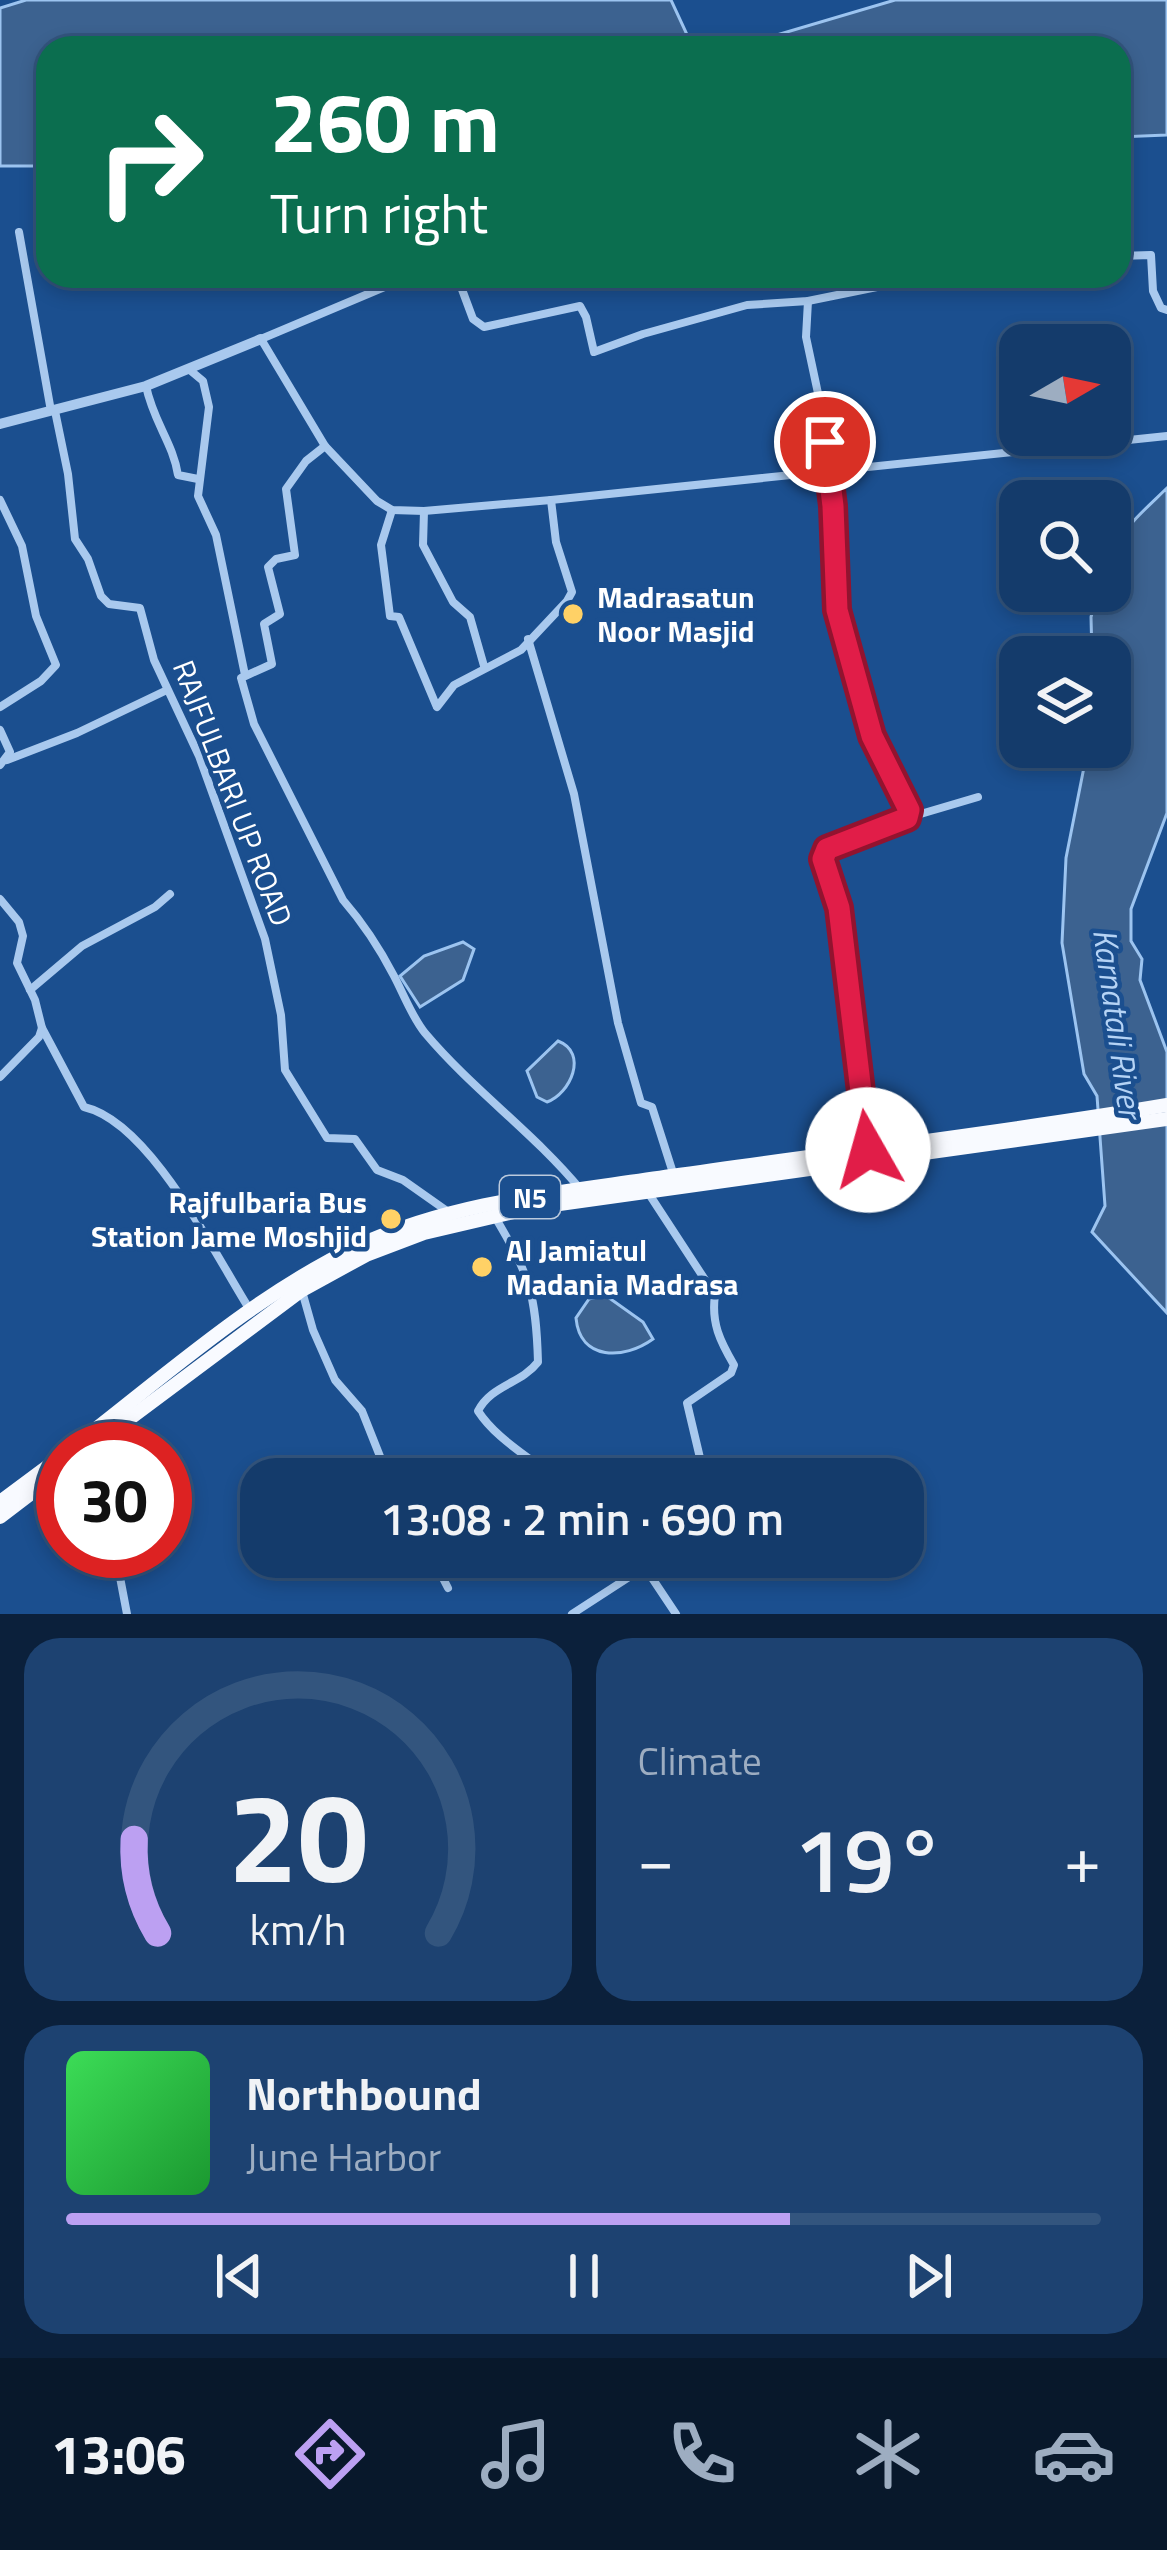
<!DOCTYPE html>
<html lang="en">
<head>
<meta charset="utf-8">
<style>
	:root { --surface:#143b6b; --page:#1d4271; --text:#f1f3f6; --muted:#9dadc1; --line:#33557e; --accent:#bca0f2 }
	body { margin:0; font-family:"Titillium Web",sans-serif; background:var(--page); color:var(--text); height:100vh; display:flex; flex-direction:column; font-size:45px; white-space:nowrap }
	* { box-sizing:border-box; margin:0 }
	p { font-size:39px; color:var(--muted) }
	.icon { flex:none; width:66px; height:66px; fill:none; stroke:currentColor; stroke-width:2; stroke-linecap:round; stroke-linejoin:round }
	.map { position:relative; height:1614px; overflow:hidden }
	.drawer { display:flex; flex-direction:column; gap:24px; padding:24px; background:#0b203b; flex:1 }
	.drawer>* { flex:none }
	.banner { position:absolute; left:36px; top:36px; width:1095px; height:252px; border-radius:36px; box-shadow:0 6px 18px #0003,0 0 0 3px var(--line); background:#0b6e4f; color:#fff; overflow:hidden }
	.needle { width:78px; rotate:81deg }
	.fabs { position:absolute; left:999px; top:324px; display:grid; gap:24px }
	.fabs a { display:grid; place-items:center; width:132px; height:132px; border-radius:24px; background:var(--surface); box-shadow:0 6px 18px #0003,0 0 0 3px var(--line); font-size:60px }
	.speed { position:absolute; left:36px; top:1422px; display:flex; gap:24px; font-size:60px; font-weight:700; text-align:center }
	.speed>* { display:grid; place-content:center; width:156px; height:156px; border-radius:50%; background:var(--surface); box-shadow:0 6px 18px #0003,0 0 0 3px var(--line); line-height:1 }
	.speed .limit { border:18px solid #d22; background:#fff; color:#111 }
	.pin { position:absolute; display:grid; place-items:center; width:102px; height:102px; color:#fff; margin:-51px; border:6px solid #fff; border-radius:50%; box-shadow:0 3px 12px #0007 }
	.me { position:absolute; width:132px; margin:-66px; rotate:353deg; stroke-linejoin:round; filter:drop-shadow(0 0 9px #0008) }
	.turn { display:flex; align-items:center; gap:42px; height:252px; padding:0 36px; font-size:54px }
	.turn .icon { width:156px; height:156px; stroke-width:2.5 }
	.turn b { display:block; font-size:84px; line-height:102px }
	.big { font-size:90px; font-weight:600; line-height:1.1 }
	.drawer .widget { flex:1; display:flex; flex-direction:column; justify-content:center; gap:18px; min-width:0; padding:0 42px; border-radius:36px; background:var(--page) }
	.drawer .dial { align-items:center; gap:0 }
	.dial svg { height:312px; overflow:visible; fill:none; stroke:var(--line); stroke-width:7; stroke-linecap:round; text-anchor:middle }
	.dial text { fill:var(--text); stroke:none }
	.song { display:flex; align-items:center; gap:36px }
	.cover { width:144px; height:144px; border-radius:18px; background:linear-gradient(135deg,hsl(130 70% 55%),hsl(130 70% 35%)) }
	.played { height:12px; border-radius:6px; background:linear-gradient(90deg,var(--accent) 70%,var(--line) 70%) }
	.keys { display:flex; justify-content:space-around; direction:ltr }
	.heat { display:flex; justify-content:space-between; align-items:center; font-size:66px; direction:ltr }
	.drawer .tiles { flex:1; display:grid; gap:24px; grid-template-columns:1fr 1fr }
	.widget:last-child { grid-column:span 2 }
	.trip { position:absolute; left:240px; top:1458px; width:684px; height:120px; border-radius:36px; background:var(--surface); box-shadow:0 6px 18px #0003,0 0 0 3px var(--line); font-weight:600; line-height:120px; text-align:center }
	.tabs { display:flex; height:192px; justify-content:space-around; align-items:center; background:#08182b; color:var(--muted) }
	.tabs .icon { width:84px; height:84px }
	.tabs .current { color:var(--accent) }
	.tabs b { font-size:54px; color:var(--text) }
	.map>svg:first-child { display:block }
	.water { fill:#3c6290; stroke:#9cc4f0; stroke-width:3 }
	.lines { fill:none; stroke-linecap:round; stroke-linejoin:round }
	.minor { stroke:#a9c9ee; stroke-width:8 }
	.tertiary { stroke:#a9c9ee; stroke-width:10 }
	.trunk { stroke:#f8faff; stroke-width:14 }
	.route-casing { stroke:#92132f; stroke-width:30 }
	.route { stroke:#e11d48; stroke-width:21 }
	.poi-dot { fill:#ffd166; stroke:#1b4f8f; stroke-width:4.5 }
	.labels { text-anchor:middle; dominant-baseline:central; stroke-width:9; stroke-linejoin:round; paint-order:stroke }
	.shield { fill:#1b4f8f; stroke:#bbcadd; stroke-width:3 }
	.shield-label { font-size:27px; font-weight:bold; fill:#fff }
	.poi-label { font-size:30px; font-weight:bold; fill:#fff; stroke:#1b4f8f; text-anchor:start }
	.street-label { font-size:30px; fill:#fff; stroke:#1b4f8f }
	.water-label { font-size:33px; font-style:italic; fill:#b5d3f5; stroke:#1b4f8f }
</style>
</head>
<body>
<div class="map">
<svg width="1167" height="1614" viewBox="0 0 1167 1614">
	<rect width="100%" height="100%" fill="#1b4f8f"/>
	<!-- water -->
	<g class="water">
		<polygon points="26,0 671,0 689,39 770,37 895,0 1167,0 1167,135 1119,137 1119,48 48,48 48,166 0,166 0,8"/>
		<path d="M1167 488V813L1131 909V941L1142 959 1140 980 1167 1052V1313L1092 1232 1105 1206 1097 1096 1084 1074 1062 943 1066 858 1088 747H1110V657H1092L1091 617 1098 591H1110C1110 537 1130 524 1167 488Z"/>
		<polygon points="463,942 474,949 463,980 420,1007 400,976 424,956"/>
		<path d="M558 1041C589 1053 570 1094 547 1102L537 1097 527 1071Z"/>
		<path d="M605 1295 643 1322 653 1339C624 1360 580 1361 576 1318L589 1299Z"/>
	</g>
	<g class="lines">
		<!-- minor -->
		<g class="minor">
			<polyline points="19,232 51,411"/>
			<polyline points="1119,256 1151,255 1153,291 1161,308 1167,310"/>
			<polyline points="439,276 394,283 261,339 325,446 377,501 392,510 424,511 551,500 1167,436"/>
			<polyline points="457,276 473,319 484,327 580,306 586,317 594,352 643,334 747,305 808,301 931,276"/>
			<polyline points="808,301 806,337 819,398 833,506 837,611 872,736 909,810 907,818 827,849 823,859 839,908 868,1150"/>
			<polyline points="191,371 203,381 209,407 198,496 216,535 245,675"/>
			<path d="M146 386C153 421 173 443 178 475L198 479"/>
			<polyline points="55,411 68,474 75,539 88,559 101,596 109,604 140,608 154,660 199,756 265,939 281,1015 285,1070 327,1138 355,1139 377,1170 403,1180 447,1211"/>
			<path d="M325 446 306 461 286 489 295 555 276 559 268 567 280 614 264 624 272 664 241 678 254 724 343 900C363 923 380 949 394 976 404 995 412 1017 425 1033 473 1090 534 1133 581 1190"/>
			<polyline points="0,500 22,546 36,616 56,665 41,681 0,707"/>
			<polyline points="392,510 381,545 390,616 399,617 436,705"/>
			<polyline points="424,511 423,545 453,602 470,617 484,666"/>
			<polyline points="528,639 574,794 618,1023 641,1103 652,1107 674,1176"/>
			<polyline points="437,707 454,685 521,650 567,601 572,592 556,542 551,500"/>
			<polyline points="0,730 10,752 0,765"/>
			<polyline points="7,760 77,733 167,690"/>
			<polyline points="907,818 978,797"/>
			<polyline points="0,899 19,922 23,936 17,963 35,1000 42,1028 39,1037 0,1077"/>
			<polyline points="30,990 82,946 155,907 170,894"/>
			<path d="M42 1028 84 1107C150 1122 214 1253 250 1310"/>
			<path d="M649 1194 715 1295C711 1323 720 1341 734 1365L731 1373 687 1403 705 1479"/>
			<path d="M495 1217C530 1276 536 1294 538 1362 521 1384 491 1385 478 1411 497 1440 529 1456 555 1479"/>
			<polyline points="302,1291 313,1330 335,1380 362,1411 389,1479"/>
			<polyline points="115,1551 127,1614"/>
			<polyline points="432,1557 448,1588"/>
			<polyline points="616,1557 634,1576 650,1575 676,1614"/>
			<polyline points="572,1614 660,1557"/>
		</g>
		<!-- tertiary -->
		<polyline class="tertiary" points="0,424 146,386 261,339"/>
		<!-- trunk -->
		<g class="trunk">
			<path d="M70 1449C163 1378 254 1295 360 1245 457 1200 567 1192 671 1176 836 1152 1002 1133 1167 1105"/>
			<polyline points="89,1449 302,1290 366,1255 424,1233 531,1208 1167,1119"/>
			<polyline points="0,1502 63,1455"/>
			<polyline points="0,1517 63,1469"/>
		</g>
	</g>
	<g class="lines">
		<defs>
			<polyline id="route" points="825,442 833,506 837,610 872,736 909,810 907,818 827,849 823,859 839,908 868,1150"/>
		</defs>
		<!-- route casing -->
		<use href="#route" class="route-casing"/>
		<!-- route -->
		<use href="#route" class="route"/>
	</g>
	<!-- markers -->
	<g class="poi-dot">
		<circle cx="573" cy="614" r="12"/>
		<circle cx="391" cy="1219" r="12"/>
		<circle cx="482" cy="1267" r="12"/>
	</g>
	<g class="labels">
		<!-- shield labels -->
		<rect class="shield" x="500" y="1176" width="60" height="42" rx="9"/>
		<g class="shield-label">
			<text x="530" y="1197">N5</text>
		</g>
		<!-- poi labels -->
		<g class="poi-label">
			<text x="597" y="597">Madrasatun<tspan x="597" dy="34">Noor Masjid</tspan></text>
			<text x="367" y="1202" text-anchor="end">Rajfulbaria Bus<tspan x="367" dy="34">Station Jame Moshjid</tspan></text>
			<text x="506" y="1250">Al Jamiatul<tspan x="506" dy="34">Madania Madrasa</tspan></text>
		</g>
		<!-- street labels -->
		<g class="street-label">
			<text transform="translate(233 793) rotate(69)">RAJFULBARI UP ROAD</text>
		</g>
		<!-- water labels -->
		<g class="water-label">
			<text transform="translate(1118 1023) rotate(82)">Karnatali River</text>
		</g>
	</g>
</svg>
<div class="fabs">
<a><svg class="needle" viewBox="-14 -14 28 28"><path d="M0-13l5 13h-10z" fill="#e53935"/><path d="M0 13l5-13h-10z" fill="#9dadc1"/></svg></a>
<a><svg class="icon" aria-label="search" viewBox="0 0 24 24"><circle cx="10" cy="10" r="6"/><path d="M15 15l6 6"/></svg></a>
<a><svg class="icon" aria-label="layers" viewBox="0 0 24 24"><path d="M12 4l9 5-9 5-9-5zM3 14l9 5 9-5"/></svg></a>
</div>
<div class="speed"><div class="limit">30</div></div>
<div class="pin" style="left:825px;top:442px;background:#d93025"><svg class="icon" aria-label="arrive" viewBox="0 0 24 24"><path d="M6 21V4h12l-3 4 3 4H6"/></svg></div>
<svg class="me" style="left:868px;top:1150px" viewBox="-20 -20 40 40"><circle r="19" fill="#fff"/><path d="M0-13L10 11 0 6-10 11z" fill="#e11d48"/></svg>
<div class="trip">13:08 · 2 min · 690 m</div>
<div class="banner">
<div class="turn"><svg class="icon" aria-label="right" viewBox="0 0 24 24"><path d="M7 20v-9h11M14 6l5 5-5 5"/></svg><div><b>260 m</b>Turn right</div></div>
</div>
</div>
<section class="drawer">
<div class="tiles">
<div class="widget dial"><svg viewBox="0 0 100 80">
<path d="M14 69A42 42 0 1 1 86 69"/>
<path d="M14 69A42 42 0 0 1 8 45" stroke="#bca0f2"/>
<text x="50" y="56" font-size="32" font-weight="700">20</text>
<text x="50" y="72" font-size="11">km/h</text>
</svg></div>
<div class="widget"><p>Climate</p>
<div class="heat"><a>−</a><b class="big">19°</b><a>+</a></div>
</div>
<div class="widget">
<div class="song"><i class="cover"></i><div><b>Northbound</b><p>June Harbor</p></div></div>
<div class="played"></div>
<div class="keys"><svg class="icon" aria-label="previous" viewBox="0 0 24 24"><path d="M18 5L8 12l10 7zM5 5v14"/></svg><svg class="icon" aria-label="pause" viewBox="0 0 24 24"><path d="M8 5v14M16 5v14"/></svg><svg class="icon" aria-label="next" viewBox="0 0 24 24"><path d="M6 5l10 7-10 7zM19 5v14"/></svg></div>
</div>
</div>
</section>
<nav class="tabs">
<b>13:06</b>
<svg class="icon current" aria-label="directions" viewBox="0 0 24 24"><path d="M12 3l9 9-9 9-9-9zM9 14v-3h6M13 9l2 2-2 2"/></svg>
<svg class="icon" aria-label="music" viewBox="0 0 24 24"><path d="M9 18V5l10-2v13"/><circle cx="6" cy="18" r="3"/><circle cx="16" cy="16" r="3"/></svg>
<svg class="icon" aria-label="phone" viewBox="0 0 24 24"><path d="M5 4h4l2 5-3 2q2 4 5 5l2-3 5 2v4C11 20 4 13 5 4z"/></svg>
<svg class="icon" aria-label="climate" viewBox="0 0 24 24"><path d="M12 3v18M4 7l16 10M4 17L20 7"/></svg>
<svg class="icon" aria-label="car" viewBox="0 0 24 24"><path d="M5 17H2v-5l4-1 3-4h7l3 4 3 1v5h-3M9 17h6M6 11h13"/><circle cx="7" cy="17" r="2"/><circle cx="17" cy="17" r="2"/></svg>
</nav>
</body>
</html>
